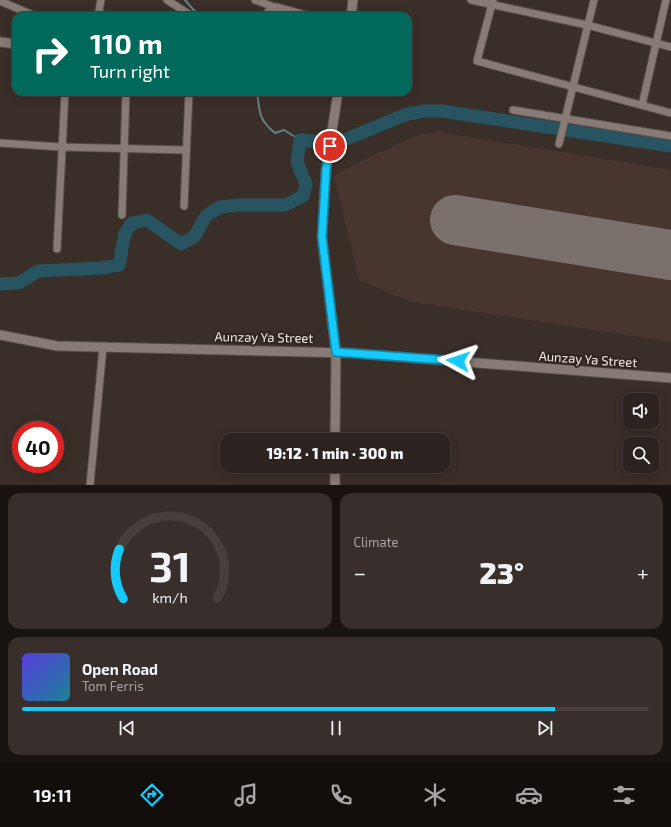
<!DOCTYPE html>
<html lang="en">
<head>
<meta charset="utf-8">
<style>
	:root { --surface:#2c221f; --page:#382f2c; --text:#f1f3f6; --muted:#a6a4a4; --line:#483f3d; --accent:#15cafb }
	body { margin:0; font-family:"Exo 2",sans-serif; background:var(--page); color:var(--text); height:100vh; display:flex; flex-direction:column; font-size:15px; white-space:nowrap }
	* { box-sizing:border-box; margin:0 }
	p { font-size:13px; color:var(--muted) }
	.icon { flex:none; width:22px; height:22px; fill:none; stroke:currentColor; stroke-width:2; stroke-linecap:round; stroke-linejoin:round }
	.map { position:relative; height:485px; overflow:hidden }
	.drawer { display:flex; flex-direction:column; gap:8px; padding:8px; background:#181311; flex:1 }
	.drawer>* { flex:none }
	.hud { position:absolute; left:12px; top:12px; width:400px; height:84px; border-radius:12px; box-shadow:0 2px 10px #0003,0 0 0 1px var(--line); background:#00695c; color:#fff; overflow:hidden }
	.tools { position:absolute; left:623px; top:393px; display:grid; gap:8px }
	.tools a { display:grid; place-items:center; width:36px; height:36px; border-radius:8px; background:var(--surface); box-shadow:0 2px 10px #0003,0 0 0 1px var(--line); font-size:20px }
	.speed { position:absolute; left:12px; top:421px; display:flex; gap:8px; font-size:20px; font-weight:700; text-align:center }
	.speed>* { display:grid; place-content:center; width:52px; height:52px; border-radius:50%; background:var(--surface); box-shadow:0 2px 10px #0003,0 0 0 1px var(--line); line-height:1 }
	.speed .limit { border:6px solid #d22; background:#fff; color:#111 }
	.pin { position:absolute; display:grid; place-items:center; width:34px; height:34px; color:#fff; margin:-17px; border:2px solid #fff; border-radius:50%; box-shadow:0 1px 4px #0007 }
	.me { position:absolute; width:44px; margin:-22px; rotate:275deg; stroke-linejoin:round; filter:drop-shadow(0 0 3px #0008) }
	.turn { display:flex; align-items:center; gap:14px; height:84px; padding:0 12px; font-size:18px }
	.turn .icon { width:52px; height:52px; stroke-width:2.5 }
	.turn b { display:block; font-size:28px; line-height:34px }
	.big { font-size:30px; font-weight:800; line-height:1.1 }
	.drawer .widget { flex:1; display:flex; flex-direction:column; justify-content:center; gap:6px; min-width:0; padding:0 14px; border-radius:12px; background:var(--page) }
	.drawer .dial { align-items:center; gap:0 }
	.dial svg { height:104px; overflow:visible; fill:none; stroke:var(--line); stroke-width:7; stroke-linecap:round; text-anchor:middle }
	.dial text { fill:var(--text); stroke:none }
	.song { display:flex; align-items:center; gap:12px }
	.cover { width:48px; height:48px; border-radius:6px; background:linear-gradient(135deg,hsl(250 70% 55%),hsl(190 70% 35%)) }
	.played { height:4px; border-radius:2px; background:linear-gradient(90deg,var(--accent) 85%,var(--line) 85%) }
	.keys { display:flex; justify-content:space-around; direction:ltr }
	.heat { display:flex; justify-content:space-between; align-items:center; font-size:22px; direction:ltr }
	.drawer .tiles { flex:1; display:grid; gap:8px; grid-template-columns:1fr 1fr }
	.widget:last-child { grid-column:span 2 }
	.trip { position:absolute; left:220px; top:433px; width:230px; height:40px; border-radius:12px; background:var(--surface); box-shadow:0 2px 10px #0003,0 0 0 1px var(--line); font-weight:800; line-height:40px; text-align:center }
	.dock { display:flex; height:64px; justify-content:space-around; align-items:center; background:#120e0c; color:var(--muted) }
	.dock .icon { width:28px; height:28px }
	.dock .current { color:var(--accent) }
	.dock b { font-size:18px; color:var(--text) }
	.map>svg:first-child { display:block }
	.built { fill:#48352e }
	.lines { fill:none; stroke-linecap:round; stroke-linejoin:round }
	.stream { stroke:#658089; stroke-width:2 }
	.river { stroke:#285361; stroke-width:13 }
	.runway { stroke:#7a706c; stroke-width:50 }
	.minor-casing { stroke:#584d49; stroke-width:9 }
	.tertiary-casing { stroke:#584d49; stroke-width:11 }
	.minor { stroke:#887a74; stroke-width:7 }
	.tertiary { stroke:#887a74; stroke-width:9 }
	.route-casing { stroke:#0e83a3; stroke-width:10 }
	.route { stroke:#15cafb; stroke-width:7 }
	.labels { text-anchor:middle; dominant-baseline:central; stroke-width:4; stroke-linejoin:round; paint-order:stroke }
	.street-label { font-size:13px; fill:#f3eae7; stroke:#302420 }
</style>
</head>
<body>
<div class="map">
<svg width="671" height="485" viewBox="0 0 671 485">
	<rect width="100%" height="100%" fill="#3a2e29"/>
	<!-- built -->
	<polygon class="built" points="439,132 671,170 671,342 408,301 359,280 334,176 351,166 417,135"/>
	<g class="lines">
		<!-- stream -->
		<g class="stream">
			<polyline points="185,0 199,16"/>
			<path d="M257 92C260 112 258 119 275 133L284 130 300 140"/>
		</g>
		<!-- river -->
		<polyline class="river" points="0,284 19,283 38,271 102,268 119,265 125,233 132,223 147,220 181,244 194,237 206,216 220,207 239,205 285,205 303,196 306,184 297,162 300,140 337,143 407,114 425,111 442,111 671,146"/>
		<!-- runway -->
		<polyline class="runway" points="455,220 671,255"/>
		<defs>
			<g id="minor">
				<polyline points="167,0 192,16"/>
				<polyline points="255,0 277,8"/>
				<polyline points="471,0 587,25 671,47"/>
				<polyline points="493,0 477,61 671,113"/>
				<polyline points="0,1 35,16"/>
				<polyline points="98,16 101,0"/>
				<polyline points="642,105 666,0"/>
				<polyline points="513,110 671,136"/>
				<polyline points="0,143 61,147 186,150"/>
				<polyline points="559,144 594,0"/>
				<polyline points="184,206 189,92"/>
				<polyline points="122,215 126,92"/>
				<polyline points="57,249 65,92"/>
				<polyline points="90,485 103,347"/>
			</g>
			<g id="tertiary">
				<polyline points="267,16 269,12 277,8 306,16"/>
				<polyline points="351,16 353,0"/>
				<polyline points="0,42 16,44"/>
				<polyline points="0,335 57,346 349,353 671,378"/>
				<polyline points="335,440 336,352 322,237 326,170 338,92"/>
				<polyline points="335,485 335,466"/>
			</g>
		</defs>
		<!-- minor casing -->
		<use href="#minor" class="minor-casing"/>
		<!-- tertiary casing -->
		<use href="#tertiary" class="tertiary-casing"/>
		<!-- minor -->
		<use href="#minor" class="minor"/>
		<!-- tertiary -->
		<use href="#tertiary" class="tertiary"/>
	</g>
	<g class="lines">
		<defs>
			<polyline id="route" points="330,146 326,170 322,237 336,352 458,361"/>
		</defs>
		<!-- route casing -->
		<use href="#route" class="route-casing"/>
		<!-- route -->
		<use href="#route" class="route"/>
	</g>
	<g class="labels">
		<!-- street labels -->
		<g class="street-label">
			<text transform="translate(264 337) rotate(1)">Aunzay Ya Street</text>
			<text transform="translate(588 359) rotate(4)">Aunzay Ya Street</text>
		</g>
	</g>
</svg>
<div class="tools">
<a><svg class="icon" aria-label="sound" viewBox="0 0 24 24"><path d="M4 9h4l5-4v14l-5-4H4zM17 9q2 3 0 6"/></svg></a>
<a><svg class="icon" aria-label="search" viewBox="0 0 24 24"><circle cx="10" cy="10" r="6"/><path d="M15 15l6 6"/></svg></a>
</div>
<div class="speed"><div class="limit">40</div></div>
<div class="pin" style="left:330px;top:146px;background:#d93025"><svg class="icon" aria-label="arrive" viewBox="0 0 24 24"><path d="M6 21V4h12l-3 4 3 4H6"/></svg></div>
<svg class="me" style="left:458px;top:361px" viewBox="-20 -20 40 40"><path d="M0-17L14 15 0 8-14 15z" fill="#15cafb" stroke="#fff" stroke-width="4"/></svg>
<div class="trip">19:12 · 1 min · 300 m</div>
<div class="hud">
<div class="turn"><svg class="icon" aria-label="right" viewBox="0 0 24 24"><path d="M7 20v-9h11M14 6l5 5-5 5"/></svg><div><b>110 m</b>Turn right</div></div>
</div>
</div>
<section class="drawer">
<div class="tiles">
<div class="widget dial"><svg viewBox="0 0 100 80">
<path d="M14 69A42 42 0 1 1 86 69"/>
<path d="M14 69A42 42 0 0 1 11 31" stroke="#15cafb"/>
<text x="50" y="56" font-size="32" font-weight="700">31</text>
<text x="50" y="72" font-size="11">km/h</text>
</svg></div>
<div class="widget"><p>Climate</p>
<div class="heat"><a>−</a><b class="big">23°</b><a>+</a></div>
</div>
<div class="widget">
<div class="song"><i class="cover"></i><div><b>Open Road</b><p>Tom Ferris</p></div></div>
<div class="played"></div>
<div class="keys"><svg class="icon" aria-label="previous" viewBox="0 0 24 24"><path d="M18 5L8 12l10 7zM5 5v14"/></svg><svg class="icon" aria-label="pause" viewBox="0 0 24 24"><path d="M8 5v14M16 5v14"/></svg><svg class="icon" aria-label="next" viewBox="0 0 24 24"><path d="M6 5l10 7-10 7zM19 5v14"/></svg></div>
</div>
</div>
</section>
<nav class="dock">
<b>19:11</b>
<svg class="icon current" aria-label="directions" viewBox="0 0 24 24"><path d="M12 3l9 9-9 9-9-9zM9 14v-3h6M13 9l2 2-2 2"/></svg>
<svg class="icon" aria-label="music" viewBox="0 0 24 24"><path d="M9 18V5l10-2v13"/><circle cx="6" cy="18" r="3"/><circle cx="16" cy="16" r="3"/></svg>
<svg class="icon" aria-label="phone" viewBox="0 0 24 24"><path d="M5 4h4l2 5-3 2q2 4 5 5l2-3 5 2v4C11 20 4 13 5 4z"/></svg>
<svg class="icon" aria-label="climate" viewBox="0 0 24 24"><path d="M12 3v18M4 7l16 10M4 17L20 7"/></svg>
<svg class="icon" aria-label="car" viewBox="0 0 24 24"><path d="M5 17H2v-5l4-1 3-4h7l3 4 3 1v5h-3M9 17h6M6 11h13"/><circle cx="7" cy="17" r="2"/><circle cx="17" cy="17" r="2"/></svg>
<svg class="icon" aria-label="filters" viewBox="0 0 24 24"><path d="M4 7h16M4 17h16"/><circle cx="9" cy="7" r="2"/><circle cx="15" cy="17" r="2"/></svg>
</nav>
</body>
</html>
